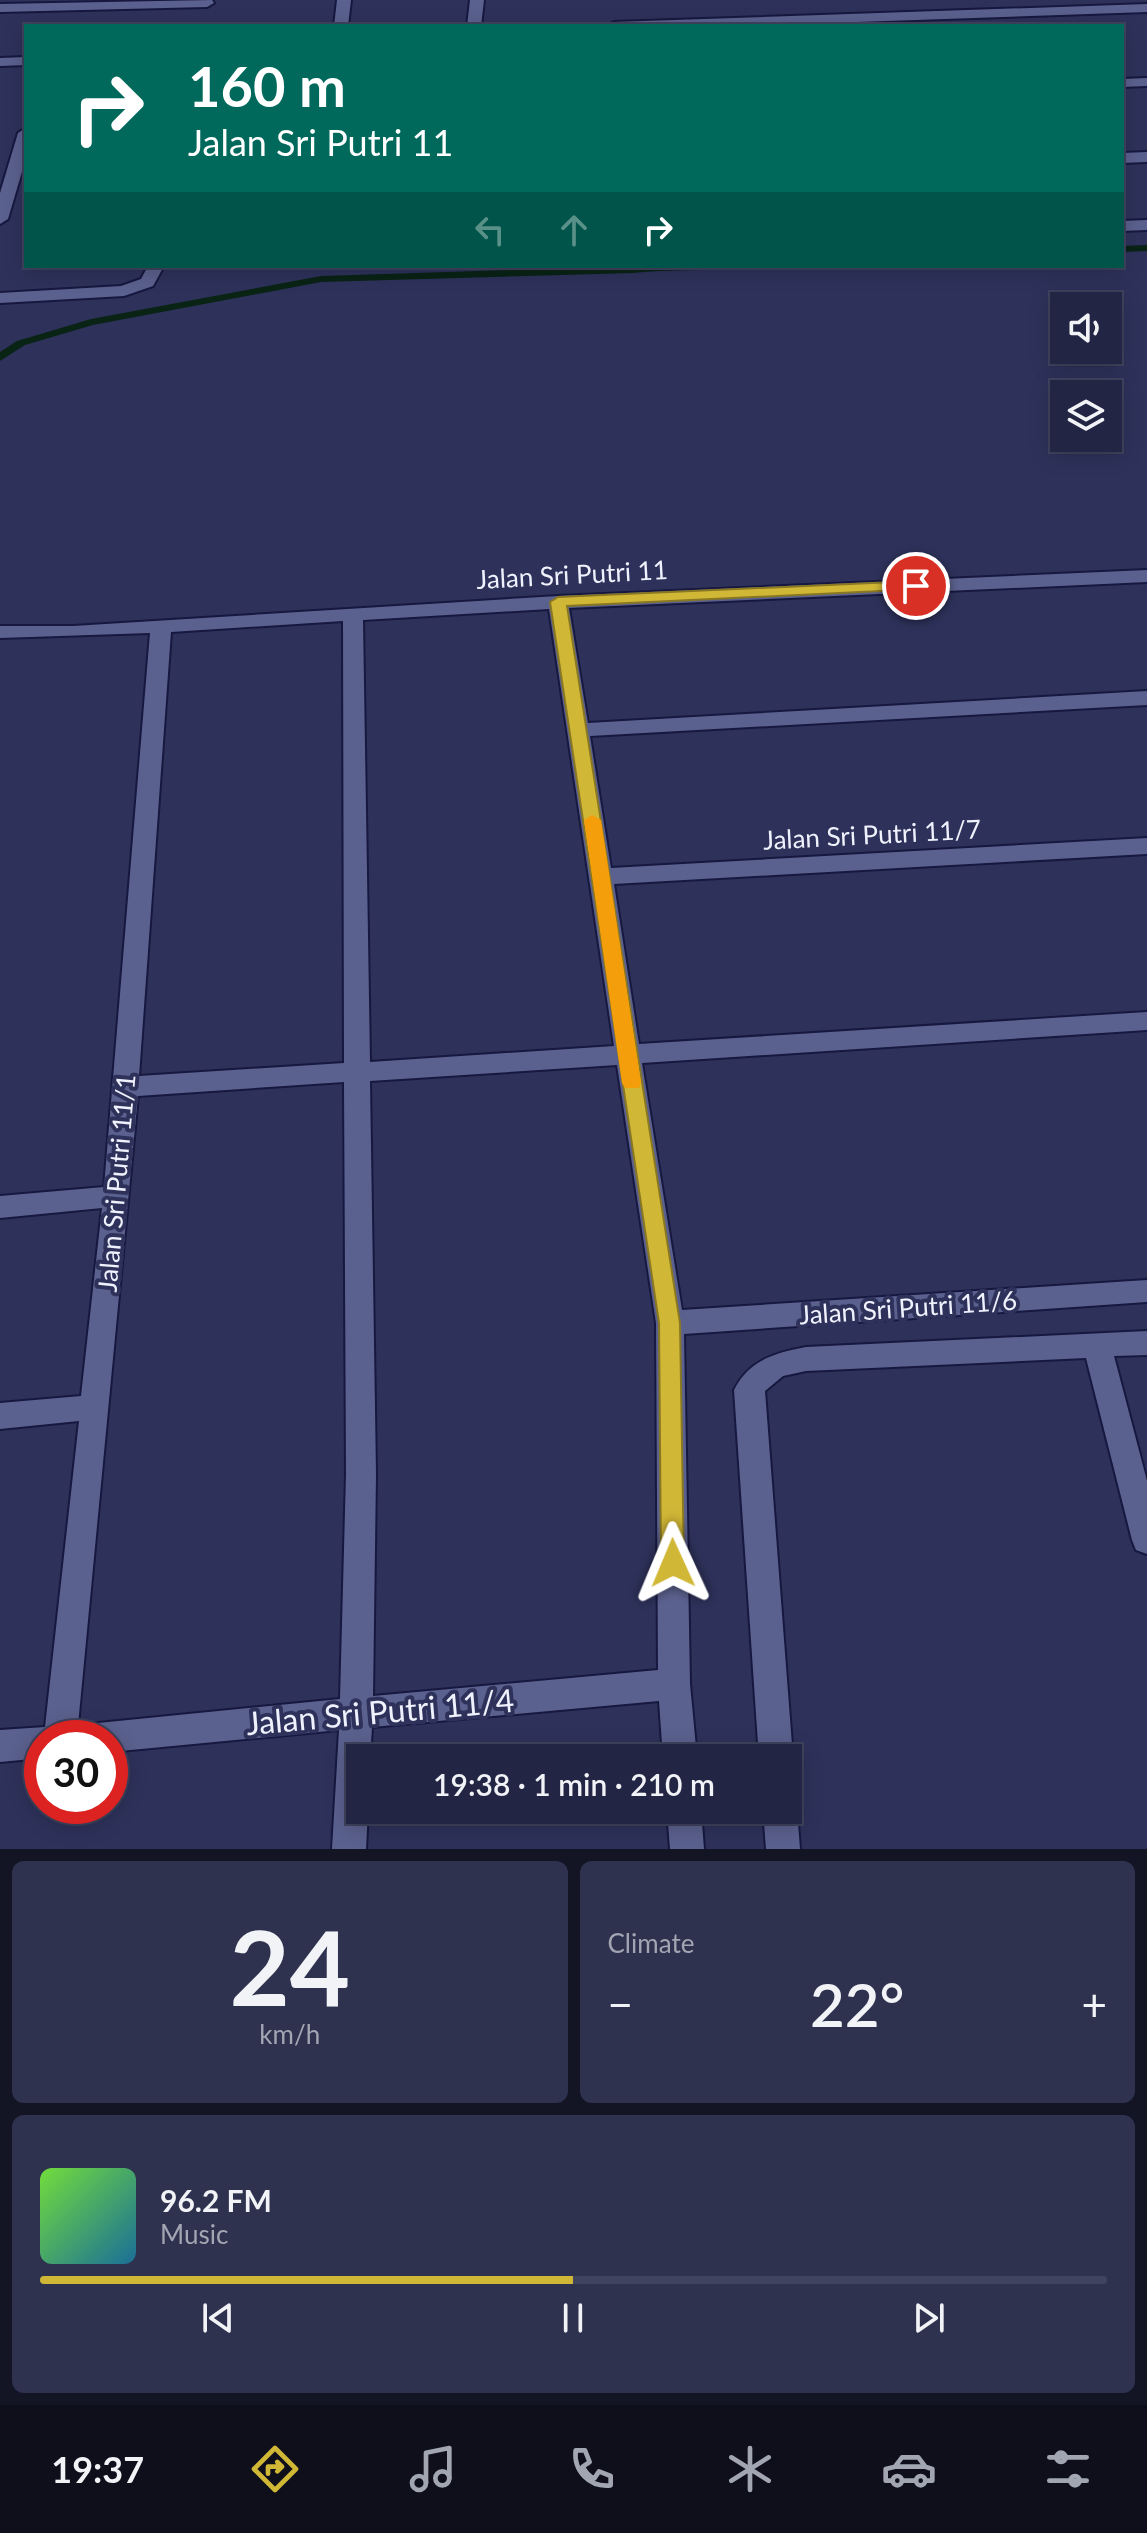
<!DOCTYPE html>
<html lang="en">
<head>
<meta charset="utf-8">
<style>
	:root { --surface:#222644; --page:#2e324f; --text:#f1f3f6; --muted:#a2a5b2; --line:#3f435d; --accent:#d1b736 }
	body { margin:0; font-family:Lato,sans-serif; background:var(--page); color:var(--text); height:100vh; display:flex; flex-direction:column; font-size:30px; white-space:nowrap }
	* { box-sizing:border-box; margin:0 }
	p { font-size:26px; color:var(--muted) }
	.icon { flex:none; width:44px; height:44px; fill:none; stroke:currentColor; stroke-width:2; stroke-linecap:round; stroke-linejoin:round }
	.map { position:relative; height:1849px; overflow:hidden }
	.drawer { display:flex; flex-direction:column; gap:12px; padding:12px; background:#131525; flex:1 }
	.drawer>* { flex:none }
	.guide { position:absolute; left:24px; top:24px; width:1100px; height:244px; border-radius:0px; box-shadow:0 4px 20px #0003,0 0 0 2px var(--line); background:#00695c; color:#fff; overflow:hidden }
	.fabs { position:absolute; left:1050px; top:292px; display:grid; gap:16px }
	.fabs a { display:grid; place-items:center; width:72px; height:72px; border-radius:0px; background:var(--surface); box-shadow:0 4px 20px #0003,0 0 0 2px var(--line); font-size:40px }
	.speed { position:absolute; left:24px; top:1720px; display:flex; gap:16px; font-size:40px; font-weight:700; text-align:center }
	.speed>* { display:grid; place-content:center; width:104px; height:104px; border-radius:50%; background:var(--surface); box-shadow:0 4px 20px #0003,0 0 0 2px var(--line); line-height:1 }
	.speed .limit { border:12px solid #d22; background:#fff; color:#111 }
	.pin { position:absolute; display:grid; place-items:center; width:68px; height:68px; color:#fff; margin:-34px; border:4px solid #fff; border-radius:50%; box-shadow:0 2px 8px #0007 }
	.me { position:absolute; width:88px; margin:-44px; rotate:359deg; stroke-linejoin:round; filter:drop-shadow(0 0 6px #0008) }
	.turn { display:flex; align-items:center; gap:28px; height:168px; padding:0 32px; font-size:36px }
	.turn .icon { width:104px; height:104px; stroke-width:2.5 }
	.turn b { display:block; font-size:56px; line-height:68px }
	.lanes { display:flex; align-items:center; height:76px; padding:0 32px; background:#0003; justify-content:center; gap:40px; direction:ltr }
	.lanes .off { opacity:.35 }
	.big { font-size:60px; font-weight:600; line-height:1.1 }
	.drawer .tile { flex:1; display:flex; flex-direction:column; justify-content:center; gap:12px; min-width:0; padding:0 28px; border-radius:12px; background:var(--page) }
	.drawer .dial { align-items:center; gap:0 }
	.dial b { font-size:104px; line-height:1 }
	.song { display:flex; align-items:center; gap:24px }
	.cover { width:96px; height:96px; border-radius:12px; background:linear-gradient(135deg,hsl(100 70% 55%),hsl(200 70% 35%)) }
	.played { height:8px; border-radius:4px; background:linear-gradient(90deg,var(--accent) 50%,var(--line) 50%) }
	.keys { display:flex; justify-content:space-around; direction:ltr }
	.heat { display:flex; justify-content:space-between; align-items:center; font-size:44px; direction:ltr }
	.drawer .tiles { flex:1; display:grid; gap:12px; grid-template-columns:1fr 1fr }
	.tile:last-child { grid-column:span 2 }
	.trip { position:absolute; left:346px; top:1744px; width:456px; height:80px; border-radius:0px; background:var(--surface); box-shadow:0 4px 20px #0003,0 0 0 2px var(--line); font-weight:600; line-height:80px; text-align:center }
	.tab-bar { display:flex; height:128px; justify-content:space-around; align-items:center; background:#0e0f1b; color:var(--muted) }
	.tab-bar .icon { width:56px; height:56px }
	.tab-bar .on { color:var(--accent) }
	.tab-bar b { font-size:36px; color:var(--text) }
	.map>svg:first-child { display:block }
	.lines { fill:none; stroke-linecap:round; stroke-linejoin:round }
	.stream { fill:#092315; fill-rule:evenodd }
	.minor-casing { stroke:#17183f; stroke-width:4 }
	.minor { fill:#5b618e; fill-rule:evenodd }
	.route { fill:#d1b736; stroke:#887723; stroke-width:2 }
	.slow { fill:#f59e0b }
	.labels { text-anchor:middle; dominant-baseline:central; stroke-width:8; stroke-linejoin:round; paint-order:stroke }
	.street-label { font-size:26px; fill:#eff1fc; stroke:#2e325b }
	.near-street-label { font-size:32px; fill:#eff1fc; stroke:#2e325b }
</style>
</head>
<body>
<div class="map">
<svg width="1147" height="1849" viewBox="0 0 1147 1849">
	<rect width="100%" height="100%" fill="#2e325b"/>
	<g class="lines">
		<!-- stream -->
		<g class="stream">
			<polygon points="1147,245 1147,251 1122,252 1122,246"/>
			<path d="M639 266H748L742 269C705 271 669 269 633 273L321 282 93 325 25 345 0 361V352L17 341 91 319 321 276Z"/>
		</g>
		<defs>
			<g id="minor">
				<polygon points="212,0 214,3 207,7 0,12 0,4"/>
				<polygon points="337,0 351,0 348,26 334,26"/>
				<polygon points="470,0 484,0 481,26 467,26"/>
				<polygon points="1147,4 1147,12 737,26 607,26 614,22"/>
				<polygon points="26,57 26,65 0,66 0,58"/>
				<polygon points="1147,78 1147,86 1122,87 1122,79"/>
				<polygon points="26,128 26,158 8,219 0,224 0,193 18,133"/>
				<polygon points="1147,152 1147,162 1122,163 1122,153"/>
				<polygon points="1147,220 1147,230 1122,231 1122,221"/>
				<polygon points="148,266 164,266 153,286 124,296 0,303 0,293 121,286 141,279"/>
				<path d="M1147 570V582L569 608 588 723 1147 691V705L590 736 611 868 1147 838V854L614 884 639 1044 1147 1012V1030L642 1063 682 1310 1147 1280V1302L684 1334 690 1684 697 1758H663L659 1701 372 1727 370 1758H360V1810H368L366 1849H332L339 1730 110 1752V1738H42V1758L0 1762V1730L45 1727 79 1421 0 1429V1403L81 1396 102 1208 0 1218V1196L104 1187 150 633 0 638V626H73L558 596ZM549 609 614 1046 370 1062 363 620ZM343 621 344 1063 139 1076 171 632ZM617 1065 656 1323 658 1670 373 1696 376 1474 370 1081ZM344 1082 346 1474 340 1699 78 1725 138 1096Z"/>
				<path d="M1147 1331V1355L1114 1356 1147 1481V1554L1136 1550 1132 1540 1086 1358 806 1371 783 1376 765 1391 793 1758 788 1769V1758H759L734 1390C749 1360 775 1353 806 1347Z"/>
				<polygon points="788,1797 792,1798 797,1810 800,1849 766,1849 763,1810 788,1810"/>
				<polygon points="667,1810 701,1810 704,1849 670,1849"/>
			</g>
		</defs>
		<!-- minor casing -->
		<use href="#minor" class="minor-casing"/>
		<!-- minor -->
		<use href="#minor" class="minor"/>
	</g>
	<!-- route -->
	<polygon class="route" points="916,581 924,586 922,589 567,606 680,1323 684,1563 681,1571 673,1574 664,1571 661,1563 659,1323 550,602 558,597"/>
	<!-- slow -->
	<polygon class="slow" points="592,815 601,820 641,1083 639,1088 625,1088 622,1083 584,820"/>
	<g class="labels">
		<!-- street labels -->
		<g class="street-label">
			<text transform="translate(572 574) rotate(-3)">Jalan Sri Putri 11</text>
			<text transform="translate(872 834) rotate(-3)">Jalan Sri Putri 11/7</text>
			<text transform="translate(116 1183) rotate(-85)">Jalan Sri Putri 11/1</text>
			<text transform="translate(908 1307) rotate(-4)">Jalan Sri Putri 11/6</text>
		</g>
		<!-- near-street labels -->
		<g class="near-street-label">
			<text transform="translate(380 1711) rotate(-5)">Jalan Sri Putri 11/4</text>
		</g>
	</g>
</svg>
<div class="fabs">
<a><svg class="icon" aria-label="sound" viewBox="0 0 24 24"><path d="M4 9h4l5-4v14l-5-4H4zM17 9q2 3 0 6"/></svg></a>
<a><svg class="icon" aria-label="layers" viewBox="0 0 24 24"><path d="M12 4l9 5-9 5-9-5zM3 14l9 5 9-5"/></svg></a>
</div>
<div class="speed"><div class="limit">30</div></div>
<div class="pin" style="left:916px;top:586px;background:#d93025"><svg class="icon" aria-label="arrive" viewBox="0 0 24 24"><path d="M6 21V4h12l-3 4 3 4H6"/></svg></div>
<svg class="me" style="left:673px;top:1563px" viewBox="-20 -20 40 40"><path d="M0-17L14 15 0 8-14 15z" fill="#d1b736" stroke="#fff" stroke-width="4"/></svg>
<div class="trip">19:38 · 1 min · 210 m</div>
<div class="guide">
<div class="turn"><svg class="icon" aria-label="right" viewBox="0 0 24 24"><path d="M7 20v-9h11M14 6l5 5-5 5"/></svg><div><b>160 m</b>Jalan Sri Putri 11</div></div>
<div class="lanes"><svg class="icon off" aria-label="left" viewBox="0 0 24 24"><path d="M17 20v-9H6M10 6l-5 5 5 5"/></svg><svg class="icon off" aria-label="ahead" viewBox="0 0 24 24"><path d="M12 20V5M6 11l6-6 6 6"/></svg><svg class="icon" aria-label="right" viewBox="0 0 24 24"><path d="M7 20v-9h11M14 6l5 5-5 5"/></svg></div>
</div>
</div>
<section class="drawer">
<div class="tiles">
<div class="tile dial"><b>24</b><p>km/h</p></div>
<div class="tile"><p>Climate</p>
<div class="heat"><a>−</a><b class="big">22°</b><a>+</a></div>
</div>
<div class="tile">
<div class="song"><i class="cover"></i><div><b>96.2 FM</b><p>Music</p></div></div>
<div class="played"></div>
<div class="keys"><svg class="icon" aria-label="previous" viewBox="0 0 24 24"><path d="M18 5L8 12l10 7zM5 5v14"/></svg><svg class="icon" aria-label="pause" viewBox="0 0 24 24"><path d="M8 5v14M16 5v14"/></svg><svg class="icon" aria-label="next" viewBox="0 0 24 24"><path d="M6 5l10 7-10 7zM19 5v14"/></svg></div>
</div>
</div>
</section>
<nav class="tab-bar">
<b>19:37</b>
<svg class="icon on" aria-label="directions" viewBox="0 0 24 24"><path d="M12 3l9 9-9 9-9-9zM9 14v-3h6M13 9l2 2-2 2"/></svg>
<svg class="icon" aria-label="music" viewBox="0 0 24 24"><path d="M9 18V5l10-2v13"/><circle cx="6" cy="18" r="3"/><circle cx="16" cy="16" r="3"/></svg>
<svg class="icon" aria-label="phone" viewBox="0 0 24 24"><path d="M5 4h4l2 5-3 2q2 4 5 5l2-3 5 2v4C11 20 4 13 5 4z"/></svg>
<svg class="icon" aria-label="climate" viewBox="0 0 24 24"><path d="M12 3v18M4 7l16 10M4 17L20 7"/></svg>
<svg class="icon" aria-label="car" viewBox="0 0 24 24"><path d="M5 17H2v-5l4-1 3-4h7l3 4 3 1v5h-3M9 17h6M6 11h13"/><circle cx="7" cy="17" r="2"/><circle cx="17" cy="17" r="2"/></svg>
<svg class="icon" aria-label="filters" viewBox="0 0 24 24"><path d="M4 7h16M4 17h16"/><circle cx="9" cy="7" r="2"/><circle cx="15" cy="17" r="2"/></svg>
</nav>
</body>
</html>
